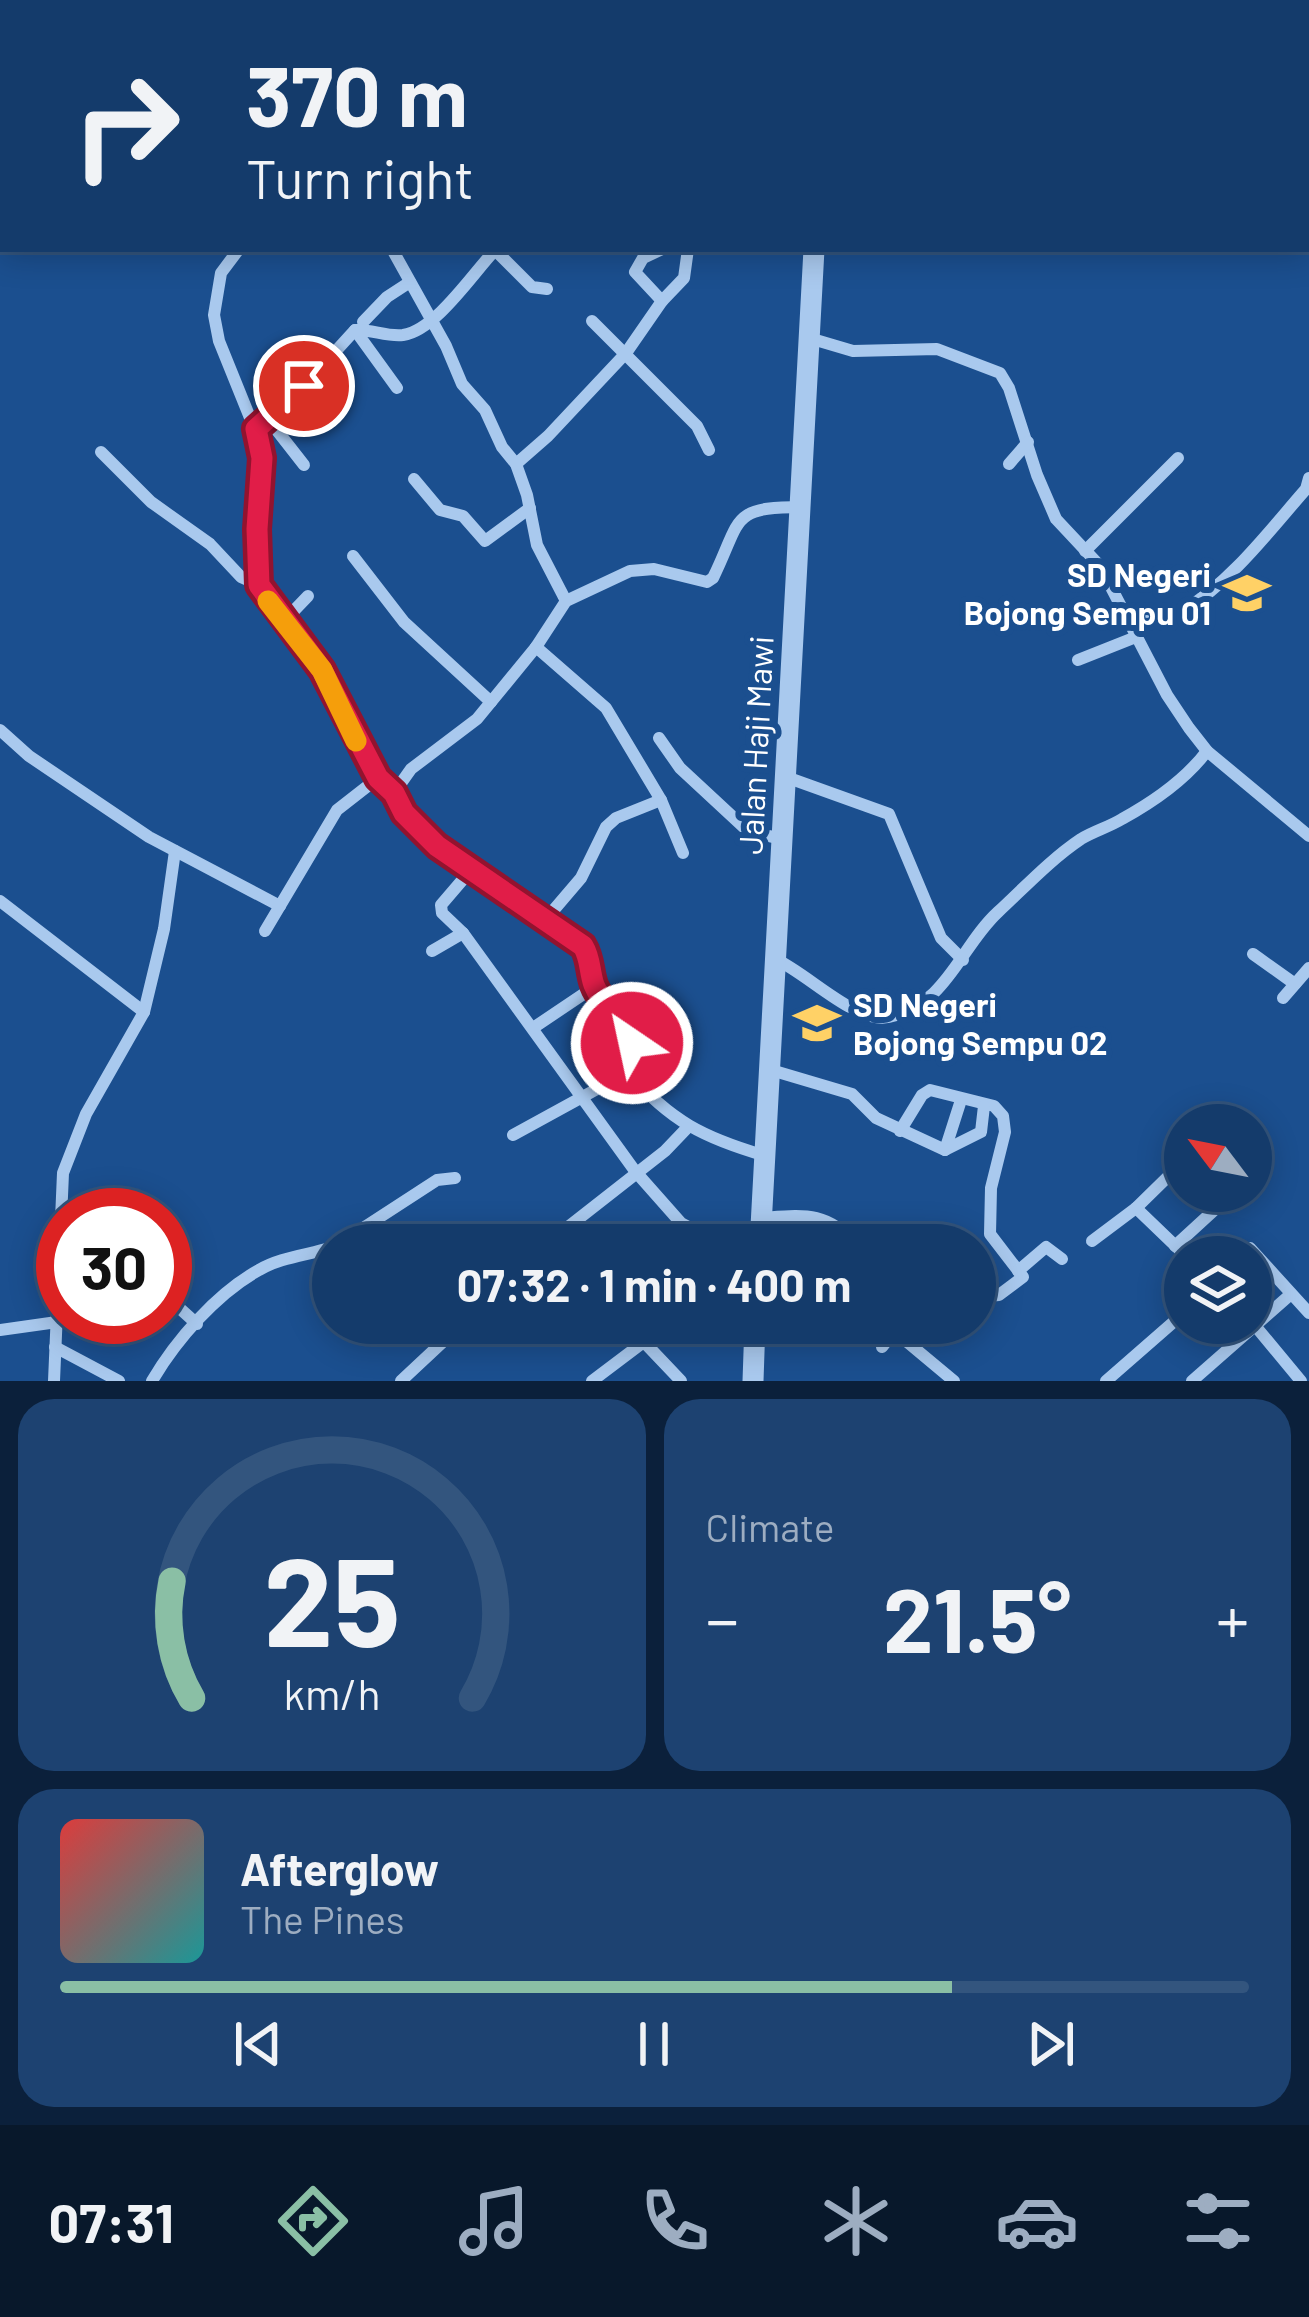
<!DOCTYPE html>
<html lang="en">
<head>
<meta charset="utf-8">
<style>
	:root { --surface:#143b6b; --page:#1d4271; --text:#f1f3f6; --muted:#9dadc1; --line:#33557e; --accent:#8abfa5 }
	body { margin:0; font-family:Barlow,sans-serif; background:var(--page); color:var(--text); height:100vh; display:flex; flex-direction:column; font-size:45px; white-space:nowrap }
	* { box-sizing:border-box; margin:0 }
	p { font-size:39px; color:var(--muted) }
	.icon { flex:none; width:66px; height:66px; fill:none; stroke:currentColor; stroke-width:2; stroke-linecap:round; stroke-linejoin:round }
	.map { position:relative; height:1381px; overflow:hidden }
	.side { display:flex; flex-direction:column; gap:18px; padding:18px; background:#0b203b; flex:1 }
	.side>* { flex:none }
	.top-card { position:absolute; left:0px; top:0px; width:1311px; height:252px; box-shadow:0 6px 30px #0003,0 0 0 3px var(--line); background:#143b6b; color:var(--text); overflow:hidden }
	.needle { width:78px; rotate:302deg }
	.tools { position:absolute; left:1164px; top:1104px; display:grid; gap:24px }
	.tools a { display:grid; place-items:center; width:108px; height:108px; border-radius:50%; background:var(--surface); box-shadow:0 6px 30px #0003,0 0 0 3px var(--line); font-size:60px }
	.speed { position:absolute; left:36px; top:1188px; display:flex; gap:24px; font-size:60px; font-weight:700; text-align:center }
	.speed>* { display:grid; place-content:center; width:156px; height:156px; border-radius:50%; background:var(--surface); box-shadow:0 6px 30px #0003,0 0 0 3px var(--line); line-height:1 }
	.speed .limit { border:18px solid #d22; background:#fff; color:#111 }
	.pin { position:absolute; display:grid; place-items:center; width:102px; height:102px; color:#fff; margin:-51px; border:6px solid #fff; border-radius:50%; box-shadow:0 3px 12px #0007 }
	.me { position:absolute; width:132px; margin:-66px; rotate:326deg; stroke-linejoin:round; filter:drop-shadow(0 0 9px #0008) }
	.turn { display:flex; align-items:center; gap:42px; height:252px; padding:0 48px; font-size:54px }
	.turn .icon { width:156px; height:156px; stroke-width:2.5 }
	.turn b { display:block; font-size:84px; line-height:102px }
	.big { font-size:90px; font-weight:700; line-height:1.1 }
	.side .card { flex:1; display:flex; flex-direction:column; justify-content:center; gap:18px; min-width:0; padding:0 42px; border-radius:36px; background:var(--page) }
	.side .dial { align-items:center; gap:0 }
	.dial svg { height:312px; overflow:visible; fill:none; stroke:var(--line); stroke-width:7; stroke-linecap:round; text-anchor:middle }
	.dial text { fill:var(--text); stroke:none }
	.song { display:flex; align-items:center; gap:36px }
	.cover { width:144px; height:144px; border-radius:18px; background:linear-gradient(135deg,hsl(0 70% 55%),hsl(180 70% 35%)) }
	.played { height:12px; border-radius:6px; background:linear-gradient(90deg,var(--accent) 75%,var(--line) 75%) }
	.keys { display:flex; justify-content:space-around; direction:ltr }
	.heat { display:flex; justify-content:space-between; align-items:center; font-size:66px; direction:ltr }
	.side .tiles { flex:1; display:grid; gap:18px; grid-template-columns:1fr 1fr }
	.card:last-child { grid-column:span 2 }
	.trip { position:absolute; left:312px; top:1224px; width:684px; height:120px; border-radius:60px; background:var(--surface); box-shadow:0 6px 30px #0003,0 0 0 3px var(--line); font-weight:700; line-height:120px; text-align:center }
	.tabs { display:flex; height:192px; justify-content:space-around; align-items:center; background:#08182b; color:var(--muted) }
	.tabs .icon { width:84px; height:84px }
	.tabs .on { color:var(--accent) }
	.tabs b { font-size:54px; color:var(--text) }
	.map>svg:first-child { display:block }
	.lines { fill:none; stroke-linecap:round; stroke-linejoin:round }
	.minor { stroke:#a9c9ee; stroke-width:12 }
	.tertiary { stroke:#a9c9ee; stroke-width:21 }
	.route-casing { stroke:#92132f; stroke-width:30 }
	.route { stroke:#e11d48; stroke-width:21 }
	.slow { stroke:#f59e0b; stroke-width:21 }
	.labels { text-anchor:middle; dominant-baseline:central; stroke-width:12; stroke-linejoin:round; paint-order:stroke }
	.poi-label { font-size:33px; font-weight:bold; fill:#fff; stroke:#1b4f8f; text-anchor:end }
	.street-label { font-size:33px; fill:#fff; stroke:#1b4f8f }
</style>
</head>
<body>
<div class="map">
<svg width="1309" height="1381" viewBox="0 0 1309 1381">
	<rect width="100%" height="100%" fill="#1b4f8f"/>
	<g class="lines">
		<!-- minor -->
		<g class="minor">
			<polyline points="209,0 211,3"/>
			<polyline points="520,0 522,3"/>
			<polyline points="967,0 976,3"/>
			<polyline points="322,3 330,0"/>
			<polyline points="996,3 998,0"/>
			<polyline points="1308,136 1309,137"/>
			<polyline points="0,143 3,145"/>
			<polyline points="0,221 3,218"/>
			<polyline points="239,249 221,273 214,315 219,341 261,445 256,573 274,609 322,670 350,730 404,813 437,846 583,946 594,987 631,1028 628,1072 513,1135"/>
			<polyline points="392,249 446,346 462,384 485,410 502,447 516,464 527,495 537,545 566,601"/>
			<polyline points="662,249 643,258 635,272 662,301"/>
			<polyline points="495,250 532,287 547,289"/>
			<polyline points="592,321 697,426 709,450"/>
			<polyline points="363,322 387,297 410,282"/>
			<polyline points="355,330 397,388"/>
			<polyline points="809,338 853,351 937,349 1000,373 1009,388 1037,475 1056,519 1100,566 1167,695 1189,728 1207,751 1309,836"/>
			<polyline points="268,419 304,465"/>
			<path d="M256 429 293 398 355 330C371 329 387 337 403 335 436 330 473 273 496 249"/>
			<polyline points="101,452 151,502 210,544 241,577 259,585"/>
			<polyline points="516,464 548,436 626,353 662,301 684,278 688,249"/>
			<polyline points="1009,464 1028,442"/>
			<polyline points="414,479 440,510 463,516 485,541 530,508"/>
			<polyline points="1085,551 1178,458"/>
			<polyline points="353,556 404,622 491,702"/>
			<polyline points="284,621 308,596"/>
			<path d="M1131 625C1149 617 1167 620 1184 610 1231 582 1270 530 1306 489L1309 478"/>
			<polyline points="536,647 606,708 661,800 683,853"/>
			<polyline points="1078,660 1136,637"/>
			<polyline points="0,730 29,756 149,837 280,906"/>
			<polyline points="659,738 680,768 749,832 783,839"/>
			<polyline points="786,777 889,814 941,938 963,960"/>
			<path d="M394 793 411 769 477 719 536 647 566 601 630 571 654 569 707 582 713 578C742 519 729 507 802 507"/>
			<polyline points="471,870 441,905 442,913 463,933 635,1171 681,1223 722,1245"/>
			<polyline points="0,901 144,1012"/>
			<polyline points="546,919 581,878 606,827 616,818 661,800"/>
			<polyline points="265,931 337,810 378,778"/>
			<polyline points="432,951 463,933"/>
			<polyline points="1253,954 1295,984"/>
			<path d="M777 960C808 974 856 1024 889 1017 947 1005 960 947 998 912 1024 888 1051 859 1081 839 1094 831 1109 827 1122 819 1153 802 1186 779 1207 751"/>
			<polyline points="1283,998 1309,968"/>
			<polyline points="533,1028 594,987"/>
			<polyline points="771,1070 852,1094 876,1118 945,1150 961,1100"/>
			<path d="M628 1072C670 1121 704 1138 766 1156"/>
			<polyline points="1221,1125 1232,1115"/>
			<polyline points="900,1131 922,1095 930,1090 994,1106 1003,1116 1005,1132 991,1188 990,1234 1023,1277 999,1295 975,1297"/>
			<polyline points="945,1150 981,1132 984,1106"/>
			<polyline points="1136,1208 1187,1257"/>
			<path d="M762 1218C804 1215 827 1211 856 1245"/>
			<polyline points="846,1233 866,1236 882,1245"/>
			<polyline points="1092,1241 1136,1208 1185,1160"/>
			<polyline points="337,1245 437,1180 455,1178"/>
			<polyline points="545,1245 665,1151 687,1128"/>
			<polyline points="1175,1246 1235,1191"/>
			<polyline points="1250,1248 1309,1313"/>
			<polyline points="1018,1271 1046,1247 1062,1259"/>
			<polyline points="165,1295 197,1324"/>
			<polyline points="1252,1322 1301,1381"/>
			<polyline points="0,1330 57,1322"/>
			<polyline points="894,1331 954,1381"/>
			<polyline points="644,1342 681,1381"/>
			<polyline points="55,1347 119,1381"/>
			<polyline points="882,1347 901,1323"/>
			<polyline points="54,1381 63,1173 86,1114 144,1012 164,929 175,851"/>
			<path d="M152 1381C176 1340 217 1293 259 1270 281 1257 309 1255 333 1247"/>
			<polyline points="401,1381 463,1323"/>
			<polyline points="592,1381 649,1338 661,1323"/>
			<polyline points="1106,1381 1185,1312"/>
			<polyline points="1192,1381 1291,1294"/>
		</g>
		<!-- tertiary -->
		<g class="tertiary">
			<polyline points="826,3 826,0"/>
			<polyline points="760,1245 814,249"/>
			<polyline points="753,1381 755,1323"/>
		</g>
	</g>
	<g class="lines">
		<defs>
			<path id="route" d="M304 386 256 429 262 458 257 529 259 585 322 670 378 778 394 793 404 813 437 846 583 946C591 959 589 971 594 985 603 1009 631 1016 632 1043"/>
		</defs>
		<!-- route casing -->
		<use href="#route" class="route-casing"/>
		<!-- route -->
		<use href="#route" class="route"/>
		<!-- slow -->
		<polyline class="slow" points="268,601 322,670 356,741"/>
	</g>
	<!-- icons -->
	<defs>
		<symbol id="school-bare" viewBox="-9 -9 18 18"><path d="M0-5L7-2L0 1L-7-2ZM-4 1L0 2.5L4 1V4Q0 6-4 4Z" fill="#ffd166" stroke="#1b4f8f" stroke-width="2.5" paint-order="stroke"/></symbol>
	</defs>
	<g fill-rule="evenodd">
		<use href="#school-bare" x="1214" y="560" width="66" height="66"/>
		<use href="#school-bare" x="784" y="990" width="66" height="66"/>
	</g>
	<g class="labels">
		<!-- poi labels -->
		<g class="poi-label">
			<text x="1211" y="574">SD Negeri<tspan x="1211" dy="38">Bojong Sempu 01</tspan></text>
			<text x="853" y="1004" text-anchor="start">SD Negeri<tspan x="853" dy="38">Bojong Sempu 02</tspan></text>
		</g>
		<!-- street labels -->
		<g class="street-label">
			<text transform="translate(755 745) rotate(-87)">Jalan Haji Mawi</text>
		</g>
	</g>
</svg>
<div class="tools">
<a><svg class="needle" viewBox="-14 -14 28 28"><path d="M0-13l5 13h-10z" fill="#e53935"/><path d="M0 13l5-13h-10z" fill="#9dadc1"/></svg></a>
<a><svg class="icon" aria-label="layers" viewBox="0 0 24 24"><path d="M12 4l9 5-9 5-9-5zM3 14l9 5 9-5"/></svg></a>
</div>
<div class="speed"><div class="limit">30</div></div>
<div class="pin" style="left:304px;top:386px;background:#d93025"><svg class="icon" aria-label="arrive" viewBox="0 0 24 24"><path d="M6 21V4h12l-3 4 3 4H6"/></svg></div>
<svg class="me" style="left:632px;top:1043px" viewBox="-20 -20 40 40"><circle r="17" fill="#e11d48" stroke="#fff" stroke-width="3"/><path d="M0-11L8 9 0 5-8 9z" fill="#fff"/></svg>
<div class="trip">07:32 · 1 min · 400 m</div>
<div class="top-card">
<div class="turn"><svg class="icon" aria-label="right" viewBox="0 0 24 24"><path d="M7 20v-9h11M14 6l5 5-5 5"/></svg><div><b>370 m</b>Turn right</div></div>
</div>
</div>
<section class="side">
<div class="tiles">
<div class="card dial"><svg viewBox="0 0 100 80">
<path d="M14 69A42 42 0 1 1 86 69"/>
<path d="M14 69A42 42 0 0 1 9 39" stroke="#8abfa5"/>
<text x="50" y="56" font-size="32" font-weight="700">25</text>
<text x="50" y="72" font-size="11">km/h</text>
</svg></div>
<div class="card"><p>Climate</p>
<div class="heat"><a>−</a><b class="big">21.5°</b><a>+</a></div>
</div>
<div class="card">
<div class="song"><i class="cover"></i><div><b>Afterglow</b><p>The Pines</p></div></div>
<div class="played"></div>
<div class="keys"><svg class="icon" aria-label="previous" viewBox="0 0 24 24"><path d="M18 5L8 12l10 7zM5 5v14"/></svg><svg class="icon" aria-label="pause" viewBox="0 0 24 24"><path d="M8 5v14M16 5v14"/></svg><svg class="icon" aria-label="next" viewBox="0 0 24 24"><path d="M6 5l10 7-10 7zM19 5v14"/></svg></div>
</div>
</div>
</section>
<nav class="tabs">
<b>07:31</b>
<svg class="icon on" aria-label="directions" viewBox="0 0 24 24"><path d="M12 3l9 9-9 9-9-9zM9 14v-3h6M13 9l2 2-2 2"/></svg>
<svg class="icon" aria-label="music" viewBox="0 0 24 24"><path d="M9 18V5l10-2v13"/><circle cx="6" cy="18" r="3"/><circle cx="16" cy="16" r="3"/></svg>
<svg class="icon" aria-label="phone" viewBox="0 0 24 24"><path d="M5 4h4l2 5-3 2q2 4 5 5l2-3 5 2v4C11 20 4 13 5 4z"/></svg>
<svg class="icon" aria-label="climate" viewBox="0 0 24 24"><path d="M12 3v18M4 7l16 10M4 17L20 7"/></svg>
<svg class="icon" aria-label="car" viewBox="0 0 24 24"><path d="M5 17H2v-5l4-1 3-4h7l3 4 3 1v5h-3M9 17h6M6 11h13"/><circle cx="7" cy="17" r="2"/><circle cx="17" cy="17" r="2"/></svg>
<svg class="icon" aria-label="filters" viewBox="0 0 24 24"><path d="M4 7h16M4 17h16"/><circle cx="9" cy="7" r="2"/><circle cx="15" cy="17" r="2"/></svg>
</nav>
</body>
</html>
